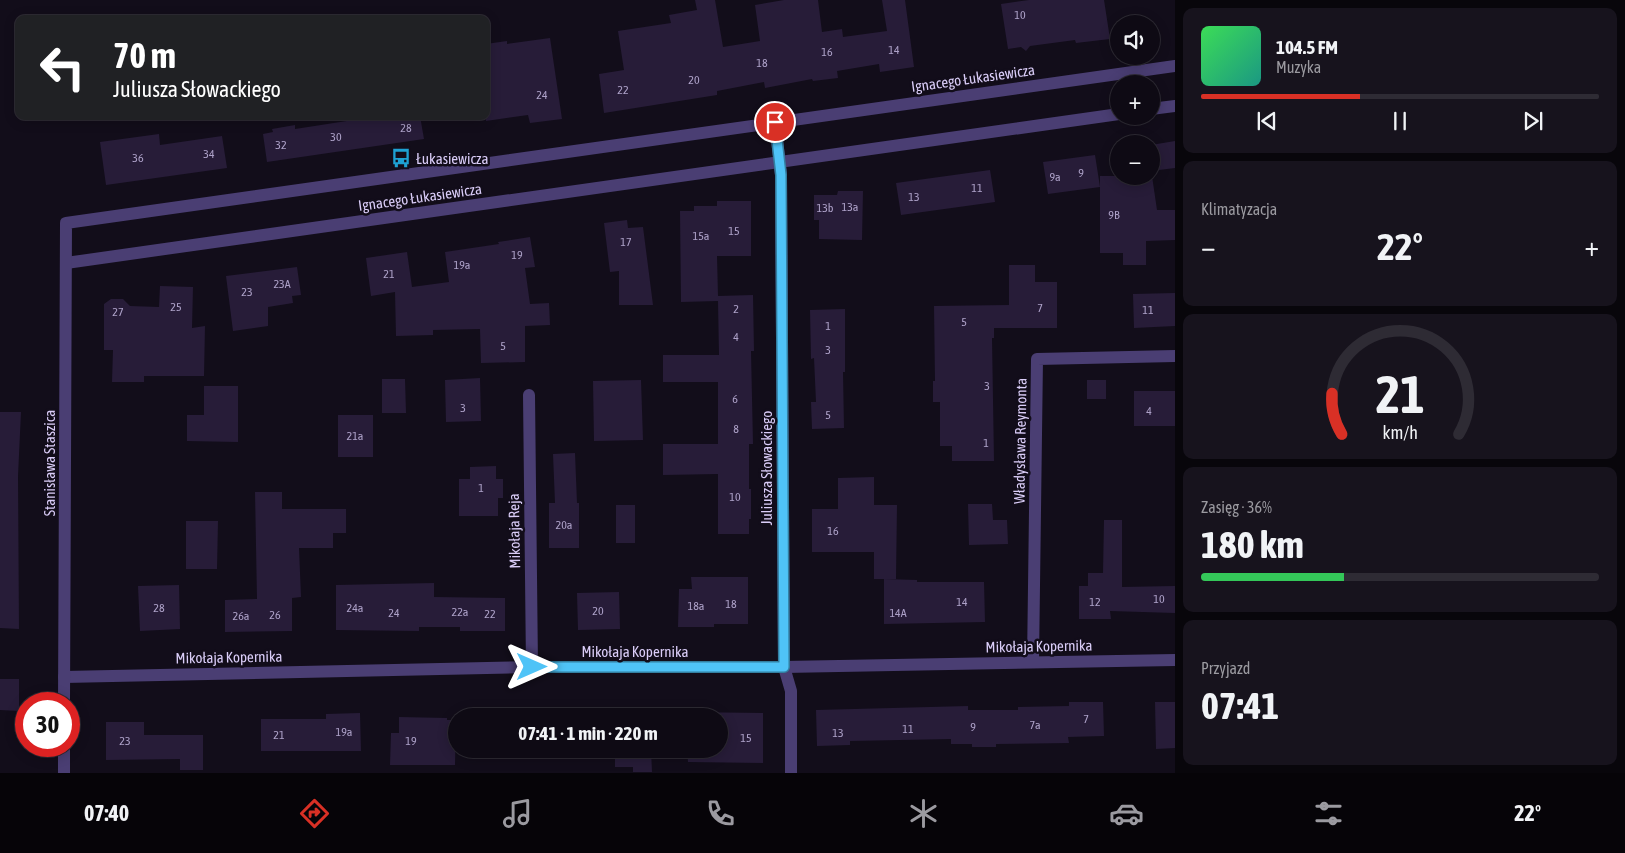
<!DOCTYPE html>
<html lang="pl">
<head>
<meta charset="utf-8">
<style>
	:root { --surface:#0e0a14; --page:#17131d; --text:#f1f3f6; --muted:#9b9aa0; --line:#2e2b34; --accent:#d93025 }
	body { margin:0; font-family:"Asap Condensed",sans-serif; background:var(--page); color:var(--text); height:100vh; display:flex; flex-direction:column; font-size:19px; white-space:nowrap }
	* { box-sizing:border-box; margin:0 }
	p { font-size:16px; color:var(--muted) }
	.icon { flex:none; width:28px; height:28px; fill:none; stroke:currentColor; stroke-width:2; stroke-linecap:round; stroke-linejoin:round }
	.map { position:relative; flex:1; overflow:hidden }
	.panel { display:flex; flex-direction:column; gap:8px; padding:8px; background:#08060b; width:450px }
	.panel>* { flex:none }
	.banner { position:absolute; left:15px; top:15px; width:475px; height:105px; border-radius:10px; box-shadow:0 2px 12px #0003,0 0 0 1px var(--line); background:#202124; color:#fff; overflow:hidden }
	.buttons { position:absolute; left:1110px; top:15px; display:grid; gap:10px }
	.buttons a { display:grid; place-items:center; width:50px; height:50px; border-radius:50%; background:var(--surface); box-shadow:0 2px 12px #0003,0 0 0 1px var(--line); font-size:25px }
	.speed { position:absolute; left:15px; top:692px; display:flex; gap:10px; font-size:25px; font-weight:700; text-align:center }
	.speed>* { display:grid; place-content:center; width:65px; height:65px; border-radius:50%; background:var(--surface); box-shadow:0 2px 12px #0003,0 0 0 1px var(--line); line-height:1 }
	.speed .limit { border:8px solid #d22; background:#fff; color:#111 }
	.pin { position:absolute; display:grid; place-items:center; width:42px; height:42px; color:#fff; margin:-21px; border:2px solid #fff; border-radius:50%; box-shadow:0 1px 5px #0007 }
	.me { position:absolute; width:55px; margin:-28px; rotate:90deg; stroke-linejoin:round; filter:drop-shadow(0 0 4px #0008) }
	.turn { display:flex; align-items:center; gap:18px; height:105px; padding:0 15px; font-size:22px }
	.turn .icon { width:65px; height:65px; stroke-width:2.5 }
	.turn b { display:block; font-size:35px; line-height:42px }
	.big { font-size:38px; font-weight:700; line-height:1.1 }
	.panel .tile { flex:1; display:flex; flex-direction:column; justify-content:center; gap:8px; min-width:0; padding:0 18px; border-radius:10px; background:var(--page) }
	.panel .dial { align-items:center; gap:0 }
	.dial svg { height:130px; overflow:visible; fill:none; stroke:var(--line); stroke-width:7; stroke-linecap:round; text-anchor:middle }
	.dial text { fill:var(--text); stroke:none }
	.song { display:flex; align-items:center; gap:15px }
	.cover { width:60px; height:60px; border-radius:8px; background:linear-gradient(135deg,hsl(130 70% 55%),hsl(170 70% 35%)) }
	.played { height:5px; border-radius:2px; background:linear-gradient(90deg,var(--accent) 40%,var(--line) 40%) }
	.keys { display:flex; justify-content:space-around; direction:ltr }
	.heat { display:flex; justify-content:space-between; align-items:center; font-size:28px; direction:ltr }
	.charge { height:8px; border-radius:4px; background:linear-gradient(90deg,#34c759 36%,var(--line) 0) }
	.trip { position:absolute; left:448px; top:708px; width:280px; height:50px; border-radius:25px; background:var(--surface); box-shadow:0 2px 12px #0003,0 0 0 1px var(--line); font-weight:700; line-height:50px; text-align:center }
	.menu { display:flex; height:80px; justify-content:space-around; align-items:center; background:#060408; color:var(--muted) }
	.menu .icon { width:35px; height:35px }
	.menu .selected { color:var(--accent) }
	.menu b { font-size:22px; color:var(--text) }
	main { display:flex; flex:1; min-height:0 }
	.map>svg:first-child { display:block }
	.building { fill:#271c38 }
	.lines { fill:none; stroke-linecap:round; stroke-linejoin:round }
	.minor { stroke:#4a3e73; stroke-width:12 }
	.route-casing { stroke:#337fa1; stroke-width:12 }
	.route { stroke:#4fc3f7; stroke-width:9 }
	.labels { text-anchor:middle; dominant-baseline:central; stroke-width:5; stroke-linejoin:round; paint-order:stroke }
	.number-label { font-size:12px; fill:#ada1c8 }
	.street-label { font-size:15px; fill:#dacdf8; stroke:#120d1a }
	.poi-label { font-size:15px; fill:#dacdf8; stroke:#120d1a; text-anchor:start }
</style>
</head>
<body>
<main>
<div class="map">
<svg width="1175" height="773" viewBox="0 0 1175 773">
	<rect width="100%" height="100%" fill="#120d1a"/>
	<!-- building -->
	<g class="building">
		<polygon points="695,0 715,0 723,47 760,41 755,5 784,0 818,0 822,32 842,29 843,37 887,31 882,0 905,0 914,67 880,72 879,64 837,71 838,78 813,81 812,79 765,88 764,82 717,91 717,95 604,113 599,74 624,70 618,31 671,23 669,15 697,10"/>
		<polygon points="1029,0 1104,0 1110,39 1076,43 1075,40 1030,46 1026,51 1021,47 1008,49 1001,4"/>
		<polygon points="550,38 562,119 530,123 528,115 486,121 486,44 507,41 507,44"/>
		<polygon points="379,116 420,116 424,139 267,162 263,134 273,132 272,129 295,125 295,129"/>
		<polygon points="159,134 160,145 222,136 227,168 106,185 100,142"/>
		<polygon points="1175,141 1175,168 1151,171 1151,145"/>
		<polygon points="1095,155 1100,187 1048,194 1043,162"/>
		<polygon points="990,170 995,202 901,215 896,183"/>
		<polygon points="1100,176 1152,176 1157,210 1175,210 1175,240 1146,241 1146,265 1123,265 1123,253 1100,253"/>
		<polygon points="838,191 863,191 862,240 819,239 819,220 814,220 814,195 837,195"/>
		<polygon points="717,201 751,201 751,256 717,256 718,296 753,295 754,351 751,351 753,444 749,444 749,489 751,489 751,519 749,519 749,534 718,534 718,474 663,475 663,444 718,444 718,382 663,382 663,355 719,355 718,301 681,302 680,211 694,211 694,206 717,206"/>
		<polygon points="627,220 628,228 643,227 653,305 619,305 619,271 610,272 604,223"/>
		<polygon points="530,237 535,267 525,268 530,304 549,303 550,325 525,326 525,362 481,363 480,329 433,330 433,335 396,336 395,292 371,296 366,258 407,252 412,287 449,282 445,252 499,244 498,242"/>
		<polygon points="1009,265 1035,265 1035,282 1057,282 1057,328 994,328 994,338 992,338 994,461 952,461 952,446 940,446 940,402 933,402 933,381 935,381 934,306 1009,305"/>
		<polygon points="297,267 301,295 292,296 293,303 268,307 268,326 233,331 226,276"/>
		<polygon points="160,286 193,287 192,328 205,326 204,376 144,376 144,382 112,382 113,350 104,350 104,304 111,299 123,299 130,306 159,307"/>
		<polygon points="1175,293 1175,326 1134,328 1133,294"/>
		<polygon points="845,309 845,372 843,372 844,428 812,429 811,402 816,402 814,358 811,359 810,310"/>
		<polygon points="480,378 481,421 446,422 445,380"/>
		<polygon points="382,379 405,379 406,413 382,413"/>
		<polygon points="641,380 643,440 594,441 593,381"/>
		<rect x="1087" y="380" width="19" height="19"/>
		<polygon points="204,386 238,386 238,442 187,441 187,415 204,415"/>
		<rect x="1134" y="391" width="41" height="35"/>
		<polygon points="0,412 21,412 18,476 19,629 0,628"/>
		<rect x="338" y="415" width="35" height="42"/>
		<polygon points="575,453 577,503 579,503 579,548 549,548 549,503 555,503 553,454"/>
		<polygon points="496,466 496,479 503,479 503,498 498,498 498,516 459,516 459,479 470,479 470,467"/>
		<polygon points="874,477 874,505 897,505 896,579 874,579 874,552 812,552 812,509 838,509 838,478"/>
		<polygon points="255,492 282,492 282,509 346,509 346,533 333,533 333,548 299,548 301,597 292,598 292,631 225,632 225,600 257,599"/>
		<polygon points="968,504 992,504 993,520 1007,520 1008,544 969,545"/>
		<rect x="616" y="505" width="19" height="38"/>
		<polygon points="1104,520 1122,520 1122,587 1175,586 1175,613 1110,611 1111,619 1079,619 1079,586 1088,586 1088,573 1103,573"/>
		<polygon points="186,521 218,521 217,569 186,569"/>
		<polygon points="691,577 748,577 748,624 714,624 714,627 678,627 679,589 692,589"/>
		<polygon points="884,579 917,580 917,582 984,582 985,622 884,624"/>
		<polygon points="434,583 434,597 505,598 505,631 460,631 460,627 419,627 419,631 336,630 336,585"/>
		<polygon points="179,585 180,629 140,631 138,586"/>
		<polygon points="619,592 620,629 578,630 577,593"/>
		<polygon points="0,679 19,679 19,711 0,710"/>
		<polygon points="1069,702 1103,702 1104,736 1068,737 1069,743 996,744 996,747 972,747 972,744 951,744 951,739 850,741 850,745 817,746 816,710 968,706 968,710 1018,710 1018,707 1069,706"/>
		<polygon points="1155,702 1175,702 1175,748 1156,749"/>
		<polygon points="650,710 650,716 613,716 613,711"/>
		<polygon points="687,712 763,713 763,763 688,762 687,749 719,749 719,716 687,716"/>
		<polygon points="360,713 361,751 261,751 261,719 326,719 326,714"/>
		<polygon points="399,717 447,718 447,720 456,720 455,765 390,765 391,733 399,733"/>
		<polygon points="106,722 144,722 144,735 203,735 203,770 180,770 180,759 106,760"/>
		<rect x="557" y="749" width="20" height="7"/>
		<polygon points="615,749 651,749 652,772 633,772 633,767 615,767"/>
	</g>
	<g class="lines">
		<!-- minor -->
		<g class="minor">
			<polyline points="1151,109 1175,106"/>
			<polyline points="775,122 781,175 784,667 791,691 791,773"/>
			<polyline points="66,263 1119,114"/>
			<polyline points="529,395 532,667"/>
			<polyline points="1033,662 1037,359 1175,356"/>
			<polyline points="64,677 532,667 784,667 1175,660"/>
			<polyline points="64,704 66,223 1175,66"/>
			<polyline points="64,773 64,746"/>
		</g>
	</g>
	<g class="lines">
		<defs>
			<polyline id="route" points="532,667 784,667 781,175 775,122"/>
		</defs>
		<!-- route casing -->
		<use href="#route" class="route-casing"/>
		<!-- route -->
		<use href="#route" class="route"/>
	</g>
	<!-- icons -->
	<defs>
		<symbol id="bus-bare" viewBox="-9 -9 18 18"><path d="M-5-6H5V4H4V6H2V4H-2V6H-4V4H-5ZM-3.5-4V0h7V-4ZM-3.5 1.2v1.5H-2V1.2ZM2 1.2v1.5H3.5V1.2Z" fill="#1ea1d3" stroke="#120d1a" stroke-width="2.5" paint-order="stroke"/></symbol>
	</defs>
	<g fill-rule="evenodd">
		<use href="#bus-bare" x="387" y="144" width="28" height="28"/>
	</g>
	<g class="labels">
		<!-- number labels -->
		<g class="number-label">
			<text x="1020" y="15">10</text>
			<text x="894" y="50">14</text>
			<text x="827" y="52">16</text>
			<text x="762" y="63">18</text>
			<text x="694" y="80">20</text>
			<text x="623" y="90">22</text>
			<text x="542" y="95">24</text>
			<text x="406" y="128">28</text>
			<text x="336" y="137">30</text>
			<text x="281" y="145">32</text>
			<text x="209" y="154">34</text>
			<text x="138" y="158">36</text>
			<text x="1081" y="173">9</text>
			<text x="1055" y="177">9a</text>
			<text x="977" y="188">11</text>
			<text x="914" y="197">13</text>
			<text x="850" y="207">13a</text>
			<text x="825" y="208">13b</text>
			<text x="1114" y="215">9B</text>
			<text x="734" y="231">15</text>
			<text x="701" y="236">15a</text>
			<text x="626" y="242">17</text>
			<text x="517" y="255">19</text>
			<text x="462" y="265">19a</text>
			<text x="389" y="274">21</text>
			<text x="282" y="284">23A</text>
			<text x="247" y="292">23</text>
			<text x="176" y="307">25</text>
			<text x="1040" y="308">7</text>
			<text x="736" y="309">2</text>
			<text x="1148" y="310">11</text>
			<text x="118" y="312">27</text>
			<text x="964" y="322">5</text>
			<text x="828" y="326">1</text>
			<text x="736" y="337">4</text>
			<text x="503" y="346">5</text>
			<text x="828" y="350">3</text>
			<text x="987" y="386">3</text>
			<text x="735" y="399">6</text>
			<text x="463" y="408">3</text>
			<text x="1149" y="411">4</text>
			<text x="828" y="415">5</text>
			<text x="736" y="429">8</text>
			<text x="355" y="436">21a</text>
			<text x="986" y="443">1</text>
			<text x="481" y="488">1</text>
			<text x="735" y="497">10</text>
			<text x="564" y="525">20a</text>
			<text x="833" y="531">16</text>
			<text x="1159" y="599">10</text>
			<text x="962" y="602">14</text>
			<text x="1095" y="602">12</text>
			<text x="731" y="604">18</text>
			<text x="696" y="606">18a</text>
			<text x="159" y="608">28</text>
			<text x="355" y="608">24a</text>
			<text x="598" y="611">20</text>
			<text x="460" y="612">22a</text>
			<text x="394" y="613">24</text>
			<text x="898" y="613">14A</text>
			<text x="490" y="614">22</text>
			<text x="275" y="615">26</text>
			<text x="241" y="616">26a</text>
			<text x="1086" y="719">7</text>
			<text x="1035" y="725">7a</text>
			<text x="973" y="727">9</text>
			<text x="908" y="729">11</text>
			<text x="344" y="732">19a</text>
			<text x="838" y="733">13</text>
			<text x="279" y="735">21</text>
			<text x="746" y="738">15</text>
			<text x="125" y="741">23</text>
			<text x="411" y="741">19</text>
		</g>
		<!-- street labels -->
		<g class="street-label">
			<text transform="translate(973 78) rotate(-8)">Ignacego Łukasiewicza</text>
			<text transform="translate(420 197) rotate(-8)">Ignacego Łukasiewicza</text>
			<text transform="translate(1020 441) rotate(-89)">Władysława Reymonta</text>
			<text transform="translate(49 463) rotate(-90)">Stanisława Staszica</text>
			<text transform="translate(766 468) rotate(-90)">Juliusza Słowackiego</text>
			<text transform="translate(514 531) rotate(-91)">Mikołaja Reja</text>
			<text transform="translate(1039 646) rotate(-1)">Mikołaja Kopernika</text>
			<text x="635" y="651">Mikołaja Kopernika</text>
			<text transform="translate(229 657) rotate(-1)">Mikołaja Kopernika</text>
		</g>
		<!-- poi labels -->
		<g class="poi-label">
			<text x="416" y="158">Łukasiewicza</text>
		</g>
	</g>
</svg>
<div class="buttons">
<a><svg class="icon" aria-label="sound" viewBox="0 0 24 24"><path d="M4 9h4l5-4v14l-5-4H4zM17 9q2 3 0 6"/></svg></a>
<a>+</a>
<a>−</a>
</div>
<div class="speed"><div class="limit">30</div></div>
<div class="pin" style="left:775px;top:122px;background:#d93025"><svg class="icon" aria-label="arrive" viewBox="0 0 24 24"><path d="M6 21V4h12l-3 4 3 4H6"/></svg></div>
<svg class="me" style="left:532px;top:667px" viewBox="-20 -20 40 40"><path d="M0-17L14 15 0 8-14 15z" fill="#4fc3f7" stroke="#fff" stroke-width="4"/></svg>
<div class="trip">07:41 · 1 min · 220 m</div>
<div class="banner">
<div class="turn"><svg class="icon" aria-label="left" viewBox="0 0 24 24"><path d="M17 20v-9H6M10 6l-5 5 5 5"/></svg><div><b>70 m</b>Juliusza Słowackiego</div></div>
</div>
</div>
<section class="panel">
<div class="tile">
<div class="song"><i class="cover"></i><div><b>104.5 FM</b><p>Muzyka</p></div></div>
<div class="played"></div>
<div class="keys"><svg class="icon" aria-label="previous" viewBox="0 0 24 24"><path d="M18 5L8 12l10 7zM5 5v14"/></svg><svg class="icon" aria-label="pause" viewBox="0 0 24 24"><path d="M8 5v14M16 5v14"/></svg><svg class="icon" aria-label="next" viewBox="0 0 24 24"><path d="M6 5l10 7-10 7zM19 5v14"/></svg></div>
</div>
<div class="tile"><p>Klimatyzacja</p>
<div class="heat"><a>−</a><b class="big">22°</b><a>+</a></div>
</div>
<div class="tile dial"><svg viewBox="0 0 100 80">
<path d="M14 69A42 42 0 1 1 86 69"/>
<path d="M14 69A42 42 0 0 1 8 44" stroke="#d93025"/>
<text x="50" y="56" font-size="32" font-weight="700">21</text>
<text x="50" y="72" font-size="11">km/h</text>
</svg></div>
<div class="tile"><p>Zasięg · 36%</p><b class="big">180 km</b><div class="charge"></div></div>
<div class="tile"><p>Przyjazd</p><b class="big">07:41</b></div>
</section>
</main>
<nav class="menu">
<b>07:40</b>
<svg class="icon selected" aria-label="directions" viewBox="0 0 24 24"><path d="M12 3l9 9-9 9-9-9zM9 14v-3h6M13 9l2 2-2 2"/></svg>
<svg class="icon" aria-label="music" viewBox="0 0 24 24"><path d="M9 18V5l10-2v13"/><circle cx="6" cy="18" r="3"/><circle cx="16" cy="16" r="3"/></svg>
<svg class="icon" aria-label="phone" viewBox="0 0 24 24"><path d="M5 4h4l2 5-3 2q2 4 5 5l2-3 5 2v4C11 20 4 13 5 4z"/></svg>
<svg class="icon" aria-label="climate" viewBox="0 0 24 24"><path d="M12 3v18M4 7l16 10M4 17L20 7"/></svg>
<svg class="icon" aria-label="car" viewBox="0 0 24 24"><path d="M5 17H2v-5l4-1 3-4h7l3 4 3 1v5h-3M9 17h6M6 11h13"/><circle cx="7" cy="17" r="2"/><circle cx="17" cy="17" r="2"/></svg>
<svg class="icon" aria-label="filters" viewBox="0 0 24 24"><path d="M4 7h16M4 17h16"/><circle cx="9" cy="7" r="2"/><circle cx="15" cy="17" r="2"/></svg>
<b>22°</b>
</nav>
</body>
</html>
